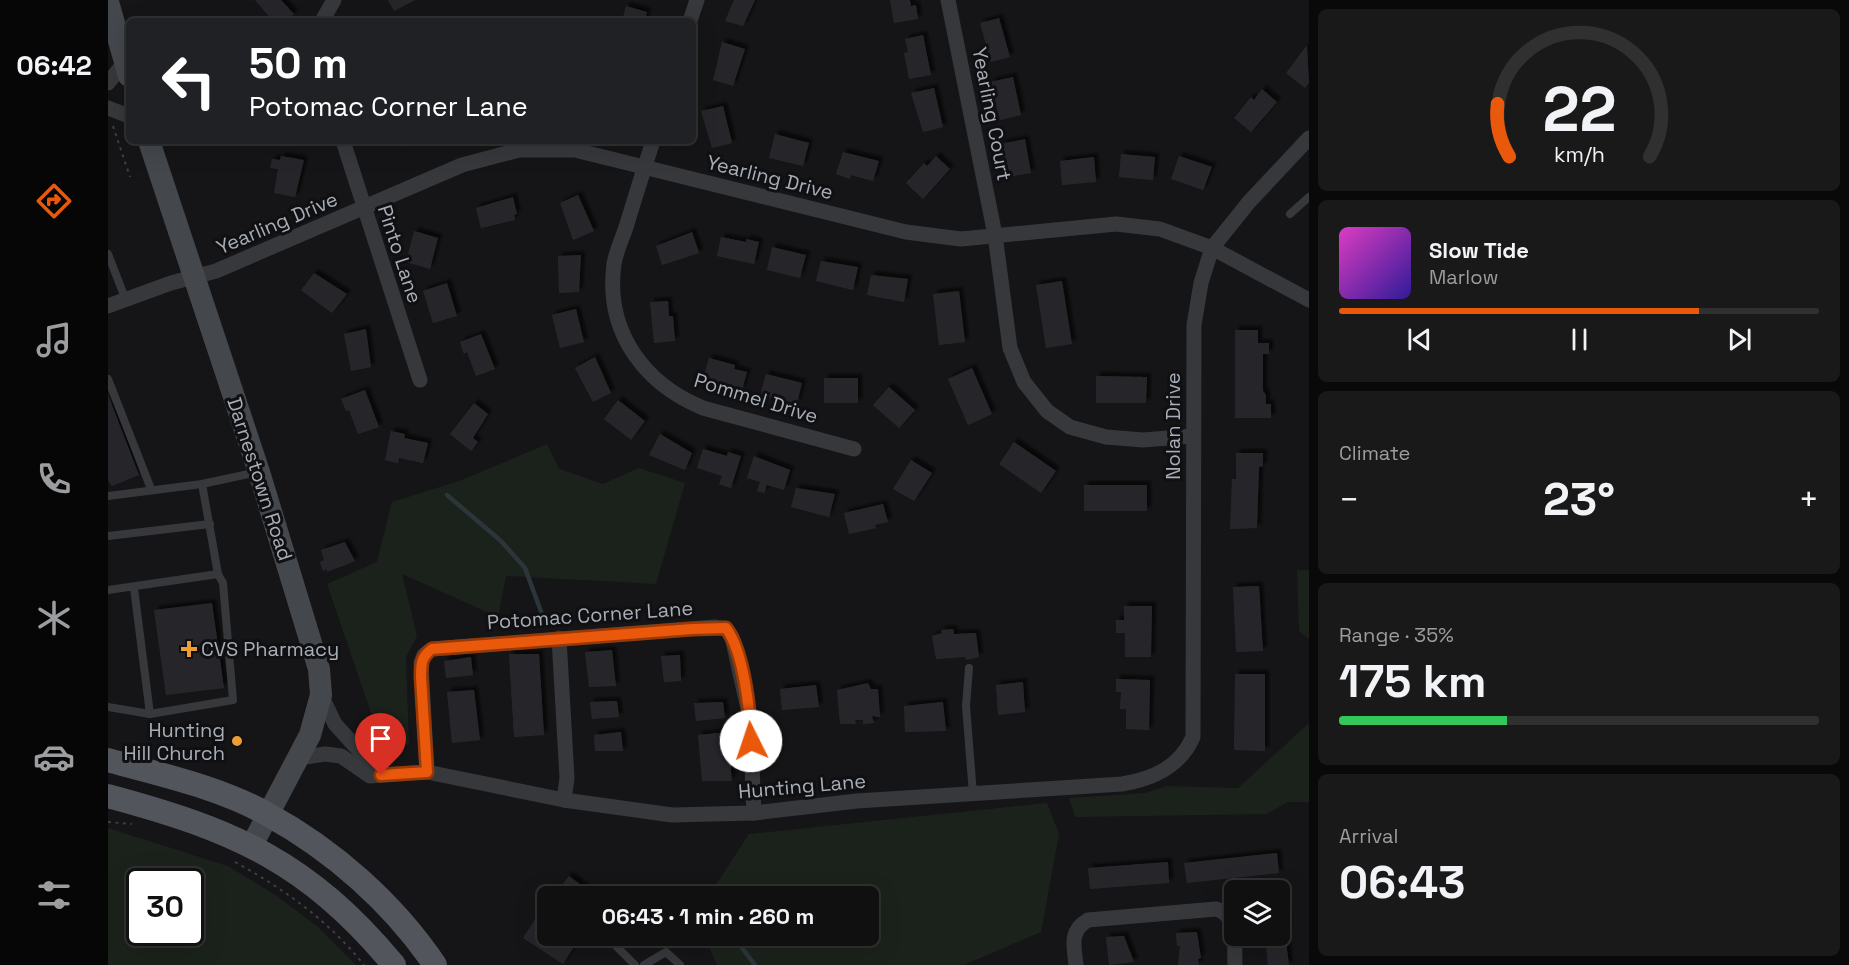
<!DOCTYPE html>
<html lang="en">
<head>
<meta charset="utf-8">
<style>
	:root { --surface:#101011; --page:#19191a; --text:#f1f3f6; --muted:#9c9d9f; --line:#303031; --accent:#ea580c }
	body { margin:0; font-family:"Space Grotesk",sans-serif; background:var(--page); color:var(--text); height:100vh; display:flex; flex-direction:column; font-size:22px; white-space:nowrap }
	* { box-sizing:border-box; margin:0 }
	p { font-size:20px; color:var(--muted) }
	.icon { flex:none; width:33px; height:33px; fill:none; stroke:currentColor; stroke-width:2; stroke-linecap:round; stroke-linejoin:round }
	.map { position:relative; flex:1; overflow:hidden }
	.drawer { display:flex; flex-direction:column; gap:9px; padding:9px; background:#090909; width:540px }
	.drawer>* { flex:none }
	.guide { position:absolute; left:18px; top:18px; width:570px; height:126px; border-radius:9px; box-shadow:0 6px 24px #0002,0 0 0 2px var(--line); background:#202124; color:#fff; overflow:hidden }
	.tools { position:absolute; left:1116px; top:880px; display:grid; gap:12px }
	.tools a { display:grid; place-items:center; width:66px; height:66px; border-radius:9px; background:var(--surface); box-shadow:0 6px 24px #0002,0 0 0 2px var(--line); font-size:30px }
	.speed { position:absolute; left:18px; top:868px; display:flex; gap:12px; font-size:30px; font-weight:700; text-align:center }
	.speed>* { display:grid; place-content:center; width:78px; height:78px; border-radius:50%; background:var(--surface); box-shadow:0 6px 24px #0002,0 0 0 2px var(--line); line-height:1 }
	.speed .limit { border:3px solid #111; border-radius:9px; background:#fff; color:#111 }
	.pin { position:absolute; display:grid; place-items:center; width:51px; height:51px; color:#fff; margin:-62px -26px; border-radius:50% 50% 50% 0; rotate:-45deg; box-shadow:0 0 6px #0007 }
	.pin .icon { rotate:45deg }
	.me { position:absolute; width:66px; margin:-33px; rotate:356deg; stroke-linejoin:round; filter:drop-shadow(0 0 4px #0008) }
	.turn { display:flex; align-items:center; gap:21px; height:126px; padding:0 24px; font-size:27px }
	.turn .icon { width:78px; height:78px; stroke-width:2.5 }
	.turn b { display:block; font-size:42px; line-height:51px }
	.big { font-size:45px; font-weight:800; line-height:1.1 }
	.drawer .card { flex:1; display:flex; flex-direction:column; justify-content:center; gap:9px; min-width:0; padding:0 21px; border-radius:9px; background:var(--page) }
	.drawer .dial { align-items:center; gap:0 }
	.dial svg { height:156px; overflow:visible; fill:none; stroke:var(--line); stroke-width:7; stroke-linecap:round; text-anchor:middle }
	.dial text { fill:var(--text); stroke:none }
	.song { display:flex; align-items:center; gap:18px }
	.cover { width:72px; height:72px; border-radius:9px; background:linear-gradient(135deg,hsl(310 70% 55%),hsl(250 70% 35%)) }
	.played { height:6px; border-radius:3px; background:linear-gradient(90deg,var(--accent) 75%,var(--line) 75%) }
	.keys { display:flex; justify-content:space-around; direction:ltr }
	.heat { display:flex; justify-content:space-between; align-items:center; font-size:33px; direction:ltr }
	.charge { height:9px; border-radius:4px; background:linear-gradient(90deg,#34c759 35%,var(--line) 0) }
	.trip { position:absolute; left:429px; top:886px; width:342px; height:60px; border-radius:9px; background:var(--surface); box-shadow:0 6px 24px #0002,0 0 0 2px var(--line); font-weight:800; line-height:60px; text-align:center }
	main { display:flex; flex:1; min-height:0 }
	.tabs { display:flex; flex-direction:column; width:108px; justify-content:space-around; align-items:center; background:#060607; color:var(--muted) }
	.tabs .icon { width:42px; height:42px }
	.tabs .current { color:var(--accent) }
	.tabs b { font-size:27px; color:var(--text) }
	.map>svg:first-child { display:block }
	.green { fill:#1b221b; fill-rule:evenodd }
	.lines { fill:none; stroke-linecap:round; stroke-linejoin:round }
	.stream { stroke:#2b353a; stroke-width:4.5 }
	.building { fill:#28282b; filter:url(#shadow) }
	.path { stroke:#3c3f43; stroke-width:2; stroke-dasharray:3 4.5; stroke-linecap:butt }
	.service { stroke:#36383c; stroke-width:8 }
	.minor { stroke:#36383c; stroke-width:15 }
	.secondary { stroke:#44474c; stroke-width:22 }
	.primary { stroke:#52555b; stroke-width:24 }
	.route-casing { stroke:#983908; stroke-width:15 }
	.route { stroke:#ea580c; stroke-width:10 }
	.poi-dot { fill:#ee9d36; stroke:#101012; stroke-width:2 }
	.labels { text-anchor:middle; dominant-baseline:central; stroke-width:6; stroke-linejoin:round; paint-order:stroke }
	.street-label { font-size:20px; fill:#a7aeb7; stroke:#101012 }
	.poi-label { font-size:20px; fill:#a7aeb7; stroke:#101012; text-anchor:start }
</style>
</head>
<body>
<main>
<nav class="tabs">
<b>06:42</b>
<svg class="icon current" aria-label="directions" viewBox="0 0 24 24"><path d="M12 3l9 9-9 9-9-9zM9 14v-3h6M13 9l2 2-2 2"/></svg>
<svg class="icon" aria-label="music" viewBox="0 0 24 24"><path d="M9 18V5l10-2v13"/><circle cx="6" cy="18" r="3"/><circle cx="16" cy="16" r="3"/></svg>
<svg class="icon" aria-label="phone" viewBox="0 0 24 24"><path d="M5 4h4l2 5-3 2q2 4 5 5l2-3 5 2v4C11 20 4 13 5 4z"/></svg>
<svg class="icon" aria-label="climate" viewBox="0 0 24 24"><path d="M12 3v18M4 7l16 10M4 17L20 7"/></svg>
<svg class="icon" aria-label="car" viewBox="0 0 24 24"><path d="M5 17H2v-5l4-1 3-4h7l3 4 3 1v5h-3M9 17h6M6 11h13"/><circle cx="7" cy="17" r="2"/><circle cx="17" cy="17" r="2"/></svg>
<svg class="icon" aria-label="filters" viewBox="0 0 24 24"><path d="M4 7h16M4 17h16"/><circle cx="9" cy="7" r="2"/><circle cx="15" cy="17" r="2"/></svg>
</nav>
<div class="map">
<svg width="1201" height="965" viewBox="0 0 1201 965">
	<defs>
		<filter id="shadow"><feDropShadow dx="4" dy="-4" stdDeviation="1.5" flood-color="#0009"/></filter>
	</defs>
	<rect width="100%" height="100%" fill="#151517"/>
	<!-- green -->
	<g class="green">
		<polygon points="439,444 451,469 495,484 531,468 577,483 548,584 398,576 390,617 294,574 309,636 298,657 301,745 272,739 219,584 269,562 284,502 354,480"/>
		<polygon points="1189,570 1201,570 1201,639 1191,631"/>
		<polygon points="1201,723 1201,802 1180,802 1158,814 967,817 961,798 1037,793 1059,786 1130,788"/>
		<polygon points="939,803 951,834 933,932 856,965 609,965 596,936 760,936 760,897 600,897 641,834"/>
		<path d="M0 828 120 866 169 896 210 927 248 965H0ZM32 882H82V933H32Z"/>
	</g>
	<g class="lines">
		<!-- stream -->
		<g class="stream">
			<polyline points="339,495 393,541 417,568 435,617"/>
			<polyline points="625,936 647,965"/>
		</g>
	</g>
	<!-- building -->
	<g class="building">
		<polygon points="147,0 173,0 186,14 178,21 165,21"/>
		<polygon points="280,0 307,0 286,11"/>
		<polygon points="626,0 647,0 635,26 617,21"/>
		<polygon points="782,0 802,0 803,6 808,5 810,19 786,23"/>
		<polygon points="518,6 539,12 537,21 514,21"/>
		<polygon points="891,18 902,57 883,62 872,23"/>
		<polygon points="815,35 823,75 801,79 796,53 800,52 797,39"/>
		<polygon points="614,42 637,49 625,86 605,80"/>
		<polygon points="1199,45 1201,83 1197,88 1178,73"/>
		<polygon points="905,77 913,115 892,120 882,82"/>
		<polygon points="826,88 835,127 815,132 803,93"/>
		<polygon points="1154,89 1169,102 1143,132 1126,118 1143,97 1146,100"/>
		<polygon points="615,106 624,143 604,148 593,111"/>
		<polygon points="667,134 701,143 695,166 661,158"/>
		<polygon points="917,139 923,173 899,177 893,144"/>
		<polygon points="282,141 300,141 298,147"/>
		<polygon points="735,152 771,161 765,181 743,175 742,179 728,174"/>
		<polygon points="1013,154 1047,157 1045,180 1011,177"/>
		<polygon points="173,156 196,160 187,197 166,193 170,169 162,168 164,159 172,160"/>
		<polygon points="828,156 842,169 815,199 798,183 816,163 819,166"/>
		<polygon points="1071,156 1104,167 1095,190 1063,179"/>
		<polygon points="986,157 988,182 954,185 952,161"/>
		<polygon points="470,195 486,231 465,240 452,203"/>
		<polygon points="405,197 409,214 406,215 407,220 373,228 368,208"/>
		<polygon points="306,231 330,238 322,269 298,262"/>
		<polygon points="584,232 591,253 554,265 548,246"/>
		<polygon points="613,237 638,242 638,239 651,242 646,264 609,256"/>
		<polygon points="664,247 698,255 692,278 659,270"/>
		<polygon points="473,255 471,292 451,293 450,256"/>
		<polygon points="713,261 750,267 745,290 708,281"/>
		<polygon points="206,273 239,294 224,313 193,290"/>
		<polygon points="763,275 800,279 796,302 759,295"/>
		<polygon points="954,281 964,344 938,348 928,285"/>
		<polygon points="339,283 349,316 325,323 315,291"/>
		<polygon points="851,291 857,342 831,345 825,294"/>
		<polygon points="560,301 561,316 565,316 567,341 546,343 542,302"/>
		<polygon points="468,309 476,342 452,348 444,315"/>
		<polygon points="258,329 263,367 243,371 236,334"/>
		<polygon points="1127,330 1150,330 1150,343 1161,343 1161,354 1155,354 1155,391 1158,395 1158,404 1163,404 1163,418 1127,418"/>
		<polygon points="373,334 387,369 368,376 359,352 356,354 352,342"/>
		<polygon points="487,357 503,393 485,402 467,368"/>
		<polygon points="601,358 627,365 626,369 639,372 634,390 595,379"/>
		<polygon points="864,368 884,414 860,425 840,379"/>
		<polygon points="658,374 694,383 689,403 652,396"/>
		<polygon points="988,376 1039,377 1038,403 988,403"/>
		<rect x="716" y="378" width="34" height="25"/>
		<polygon points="781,387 807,410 791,428 765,405"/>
		<polygon points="257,390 271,427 250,434 241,410 238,411 233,399"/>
		<polygon points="0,395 31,475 4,486 0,480"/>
		<polygon points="510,400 537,421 523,440 496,419"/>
		<polygon points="366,403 380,414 365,438 370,442 363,451 342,434"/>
		<polygon points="283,431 297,434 296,438 320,443 315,463 291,458 290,463 277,460"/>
		<polygon points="552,434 584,453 577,470 541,455"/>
		<polygon points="906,442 948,471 933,493 891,464"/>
		<polygon points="595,449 619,456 620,452 633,456 623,488 611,484 614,476 589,468"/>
		<polygon points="1128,453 1155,453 1155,466 1151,467 1149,528 1122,529 1124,479 1128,479"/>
		<polygon points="646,456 682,470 676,490 659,485 656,493 649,491 652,482 639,478"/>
		<polygon points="803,460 824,473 806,501 785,489"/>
		<rect x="976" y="485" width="63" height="26"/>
		<polygon points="688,488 727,494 721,517 683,507"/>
		<polygon points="775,504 780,522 767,525 768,528 741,534 736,513"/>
		<polygon points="237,542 247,561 219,572 219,569 215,571 212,562 216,560 213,550"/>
		<polygon points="1151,586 1155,651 1128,652 1125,587"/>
		<polygon points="104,603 116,688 58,695 46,610"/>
		<polygon points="1016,606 1044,606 1043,657 1017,657 1017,633 1008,633 1008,620 1016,620"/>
		<polygon points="845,629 846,634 868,633 871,657 858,660 857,657 828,659 824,636 834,633 833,630"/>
		<polygon points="504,650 508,686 481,687 477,652"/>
		<polygon points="401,654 431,654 436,735 406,737"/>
		<polygon points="572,655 573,681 556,682 553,656"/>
		<polygon points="363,657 365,675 338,678 336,661"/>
		<polygon points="1127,674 1157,674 1157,751 1126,750"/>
		<polygon points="1008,679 1042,680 1041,730 1018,729 1018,709 1012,709 1013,692 1008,692"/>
		<polygon points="915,682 917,712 890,715 888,685"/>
		<polygon points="760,683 763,689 770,689 772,717 764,716 766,723 755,724 755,720 747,720 748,724 732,724 729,690"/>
		<polygon points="708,685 711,707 674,710 672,689"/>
		<polygon points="366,690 372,740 344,743 339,692"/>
		<polygon points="509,701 511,717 484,719 482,702"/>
		<polygon points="615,702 617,718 588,721 586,703"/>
		<polygon points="835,702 838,731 797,732 796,706"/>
		<polygon points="513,732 515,751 487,751 486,735"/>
		<polygon points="619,732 624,781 594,781 590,735"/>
		<polygon points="1169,853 1171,873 1079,883 1076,863"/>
		<polygon points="1060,862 1061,883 982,889 980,868"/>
		<polygon points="461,876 489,897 460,897 450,890"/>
		<polygon points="1172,894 1181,965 1160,965 1157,936 1172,936"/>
		<polygon points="437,904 440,906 440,936 473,936 455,964 415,938"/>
		<polygon points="1089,932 1093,958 1090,959 1091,965 1070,965 1072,946 1069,946 1068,933"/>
		<polygon points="1016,936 1026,962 1001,965 998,937"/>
	</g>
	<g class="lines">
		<!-- path -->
		<g class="path">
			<polyline points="5,126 22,177"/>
			<polyline points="0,822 24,824"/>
			<path d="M127 862C176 889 221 921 256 965"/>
		</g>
		<!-- service -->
		<g class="service">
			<polyline points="1182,214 1201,197"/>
			<polyline points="0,254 17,298"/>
			<polyline points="0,379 43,489"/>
			<polyline points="94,484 110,574"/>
			<polyline points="0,496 94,484 150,472"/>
			<polyline points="0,536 102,524"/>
			<polyline points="0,590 110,574 115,583 125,700 42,714 26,588"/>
			<polyline points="861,668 858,706 865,794"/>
			<polyline points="0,707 42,714"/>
			<polyline points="528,897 531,894"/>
			<polyline points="498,936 527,965"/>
			<polyline points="536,965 558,952 572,965"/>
		</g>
		<!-- minor -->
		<g class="minor">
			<polyline points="840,0 887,235 902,348 916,382 939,411 962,427 998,437 1035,440 1085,436"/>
			<polyline points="214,21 226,0"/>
			<polyline points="582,21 589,0"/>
			<polyline points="0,83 17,62"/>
			<polyline points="0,108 21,116"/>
			<polyline points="235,141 312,380"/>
			<path d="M545 141C536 169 527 197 519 224 515 237 508 251 506 264 497 331 535 383 595 408L746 449"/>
			<polyline points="0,306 63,283 108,271 354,165 411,150 467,150 798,232 853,239 1008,224 1052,229 1104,248 1201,300"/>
			<polyline points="451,638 459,778 456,800"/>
			<polyline points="213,695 227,724 273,775"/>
			<path d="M191 758 217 754 233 756 262 776 319 772 456 800 564 815 646 813 749 801 1014 784C1045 779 1072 767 1085 737L1086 325 1093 283 1104 248 1141 202 1201 138"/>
			<polyline points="319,772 313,663 316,655 324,649 606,627 618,629 624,637 642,718 646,813"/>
			<path d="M968 965C966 946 961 931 980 920L1108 909C1131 915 1126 945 1127 965"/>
		</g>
		<!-- secondary -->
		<g class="secondary">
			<polyline points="0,2 21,76"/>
			<polyline points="41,141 151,472 211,669 213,695 202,735 144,845"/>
		</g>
		<!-- primary -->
		<g class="primary">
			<path d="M0 760C53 775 111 787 159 814 225 850 285 903 327 965"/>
			<path d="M0 796C127 830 200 862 286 965"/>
		</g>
	</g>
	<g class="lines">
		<defs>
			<path id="route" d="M273 775 319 772 313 677C313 664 313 657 324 649L584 629 618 628C636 652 642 711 643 741"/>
		</defs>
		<!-- route casing -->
		<use href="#route" class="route-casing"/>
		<!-- route -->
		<use href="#route" class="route"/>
	</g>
	<!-- markers -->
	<g class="poi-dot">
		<path d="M78 640h6v6h6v6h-6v6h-6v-6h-6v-6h6z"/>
		<circle cx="129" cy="741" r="6"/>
	</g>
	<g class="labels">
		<!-- street labels -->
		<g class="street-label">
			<text transform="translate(884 114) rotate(79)">Yearling Court</text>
			<text transform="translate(662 177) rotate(14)">Yearling Drive</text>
			<text transform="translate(169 223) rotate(-23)">Yearling Drive</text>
			<text transform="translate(292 254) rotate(72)">Pinto Lane</text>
			<text transform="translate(648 398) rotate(17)">Pommel Drive</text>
			<text transform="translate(1065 426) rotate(-90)">Nolan Drive</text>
			<text transform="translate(152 479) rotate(72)">Darnestown Road</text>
			<text transform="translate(482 615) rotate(-4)">Potomac Corner Lane</text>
			<text transform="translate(694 786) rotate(-5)">Hunting Lane</text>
		</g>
		<!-- poi labels -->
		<g class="poi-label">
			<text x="93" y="649">CVS Pharmacy</text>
			<text x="117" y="730" text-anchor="end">Hunting<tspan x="117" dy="23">Hill Church</tspan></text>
		</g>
	</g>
</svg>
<div class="tools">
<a><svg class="icon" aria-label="layers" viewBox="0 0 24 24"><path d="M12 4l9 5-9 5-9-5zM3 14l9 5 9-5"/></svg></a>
</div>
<div class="speed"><div class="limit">30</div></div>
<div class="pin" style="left:273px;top:775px;background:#d93025"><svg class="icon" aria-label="arrive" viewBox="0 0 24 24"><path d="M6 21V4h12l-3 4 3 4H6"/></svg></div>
<svg class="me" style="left:643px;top:741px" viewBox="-20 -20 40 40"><circle r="19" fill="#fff"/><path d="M0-13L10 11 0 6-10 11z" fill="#ea580c"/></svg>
<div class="trip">06:43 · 1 min · 260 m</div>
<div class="guide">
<div class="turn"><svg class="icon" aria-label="left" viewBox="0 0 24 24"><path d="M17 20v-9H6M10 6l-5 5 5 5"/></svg><div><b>50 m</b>Potomac Corner Lane</div></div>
</div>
</div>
<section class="drawer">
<div class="card dial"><svg viewBox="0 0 100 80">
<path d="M14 69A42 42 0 1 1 86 69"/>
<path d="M14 69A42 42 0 0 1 8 42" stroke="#ea580c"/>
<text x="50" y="56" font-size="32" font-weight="700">22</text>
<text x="50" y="72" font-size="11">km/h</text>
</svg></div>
<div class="card">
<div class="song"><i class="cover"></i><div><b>Slow Tide</b><p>Marlow</p></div></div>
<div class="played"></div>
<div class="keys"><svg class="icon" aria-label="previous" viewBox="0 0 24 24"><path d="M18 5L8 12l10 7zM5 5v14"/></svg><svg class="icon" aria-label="pause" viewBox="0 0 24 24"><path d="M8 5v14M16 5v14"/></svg><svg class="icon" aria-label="next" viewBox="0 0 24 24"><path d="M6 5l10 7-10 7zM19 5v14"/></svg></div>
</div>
<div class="card"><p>Climate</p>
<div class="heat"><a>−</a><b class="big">23°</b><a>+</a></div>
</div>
<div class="card"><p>Range · 35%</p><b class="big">175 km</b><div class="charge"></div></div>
<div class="card"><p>Arrival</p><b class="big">06:43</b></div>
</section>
</main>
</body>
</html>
